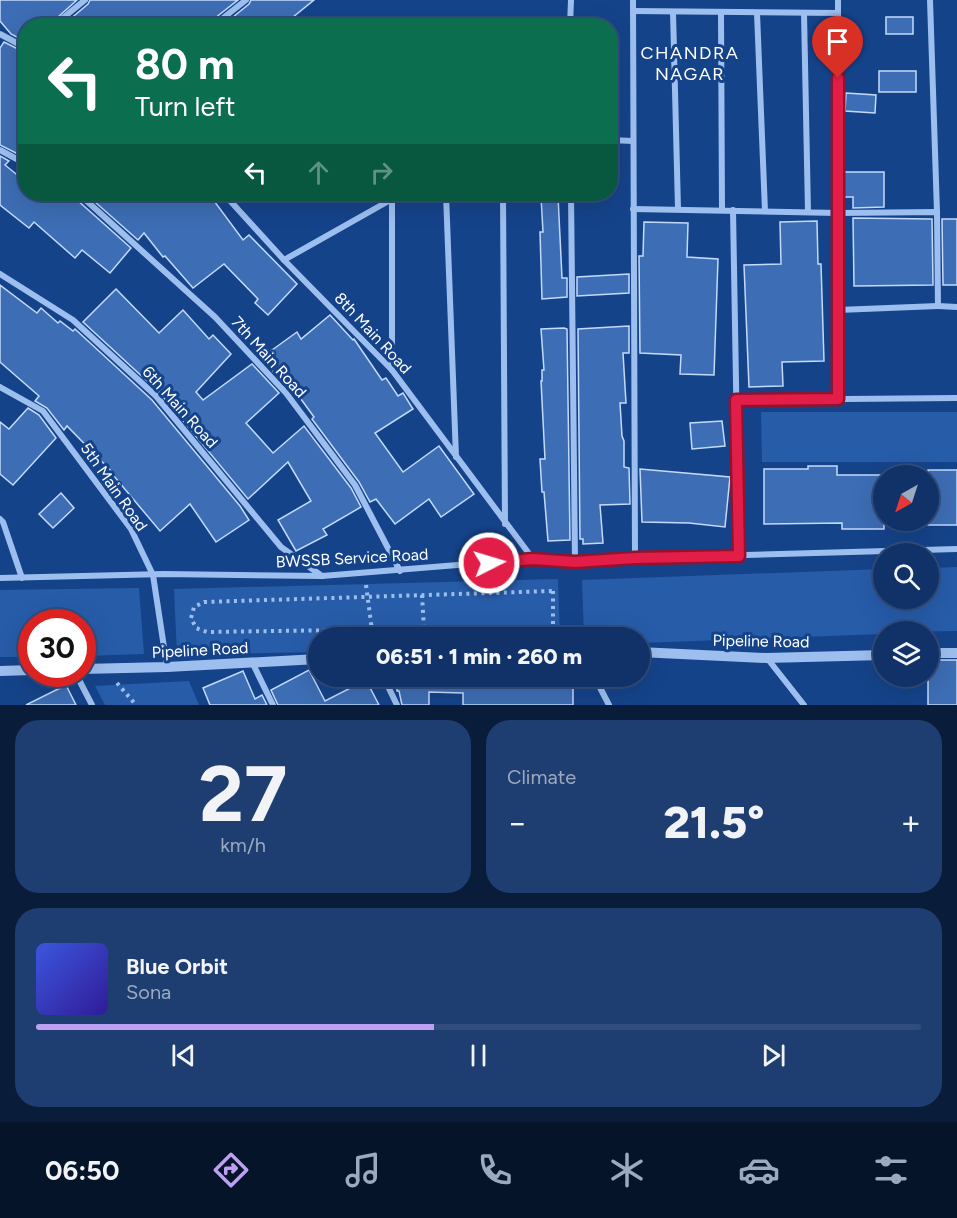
<!DOCTYPE html>
<html lang="en">
<head>
<meta charset="utf-8">
<style>
	:root { --surface:#103268; --page:#1e3e71; --text:#f1f3f6; --muted:#9caac0; --line:#304d7c; --accent:#bca0f2 }
	body { margin:0; font-family:Figtree,sans-serif; background:var(--page); color:var(--text); height:100vh; display:flex; flex-direction:column; font-size:22px; white-space:nowrap }
	* { box-sizing:border-box; margin:0 }
	p { font-size:20px; color:var(--muted) }
	.icon { flex:none; width:33px; height:33px; fill:none; stroke:currentColor; stroke-width:2; stroke-linecap:round; stroke-linejoin:round }
	.map { position:relative; height:705px; overflow:hidden }
	.drawer { display:flex; flex-direction:column; gap:15px; padding:15px; background:#091c39; flex:1 }
	.drawer>* { flex:none }
	.hud { position:absolute; left:18px; top:18px; width:600px; height:183px; border-radius:24px; box-shadow:0 6px 24px #0002,0 0 0 2px var(--line); background:#0b6e4f; color:#fff; overflow:hidden }
	.needle { width:39px; rotate:219deg }
	.controls { position:absolute; left:873px; top:465px; display:grid; gap:12px }
	.controls a { display:grid; place-items:center; width:66px; height:66px; border-radius:50%; background:var(--surface); box-shadow:0 6px 24px #0002,0 0 0 2px var(--line); font-size:30px }
	.speed { position:absolute; left:18px; top:609px; display:flex; gap:12px; font-size:30px; font-weight:700; text-align:center }
	.speed>* { display:grid; place-content:center; width:78px; height:78px; border-radius:50%; background:var(--surface); box-shadow:0 6px 24px #0002,0 0 0 2px var(--line); line-height:1 }
	.speed .limit { border:9px solid #d22; background:#fff; color:#111 }
	.pin { position:absolute; display:grid; place-items:center; width:51px; height:51px; color:#fff; margin:-62px -26px; border-radius:50% 50% 50% 0; rotate:-45deg; box-shadow:0 0 6px #0007 }
	.pin .icon { rotate:45deg }
	.me { position:absolute; width:66px; margin:-33px; rotate:85deg; stroke-linejoin:round; filter:drop-shadow(0 0 4px #0008) }
	.turn { display:flex; align-items:center; gap:21px; height:126px; padding:0 18px; font-size:27px }
	.turn .icon { width:78px; height:78px; stroke-width:2.5 }
	.turn b { display:block; font-size:42px; line-height:51px }
	.lanes { display:flex; align-items:center; height:57px; padding:0 18px; background:#0003; justify-content:center; gap:30px; direction:ltr }
	.lanes .off { opacity:.35 }
	.big { font-size:45px; font-weight:800; line-height:1.1 }
	.drawer .tile { flex:1; display:flex; flex-direction:column; justify-content:center; gap:9px; min-width:0; padding:0 21px; border-radius:24px; background:var(--page) }
	.drawer .dial { align-items:center; gap:0 }
	.dial b { font-size:78px; line-height:1 }
	.song { display:flex; align-items:center; gap:18px }
	.cover { width:72px; height:72px; border-radius:9px; background:linear-gradient(135deg,hsl(230 70% 55%),hsl(250 70% 35%)) }
	.played { height:6px; border-radius:3px; background:linear-gradient(90deg,var(--accent) 45%,var(--line) 45%) }
	.keys { display:flex; justify-content:space-around; direction:ltr }
	.heat { display:flex; justify-content:space-between; align-items:center; font-size:33px; direction:ltr }
	.drawer .tiles { flex:1; display:grid; gap:15px; grid-template-columns:1fr 1fr }
	.tile:last-child { grid-column:span 2 }
	.trip { position:absolute; left:308px; top:627px; width:342px; height:60px; border-radius:30px; background:var(--surface); box-shadow:0 6px 24px #0002,0 0 0 2px var(--line); font-weight:800; line-height:60px; text-align:center }
	.dock { display:flex; height:96px; justify-content:space-around; align-items:center; background:#06142a; color:var(--muted) }
	.dock .icon { width:42px; height:42px }
	.dock .active { color:var(--accent) }
	.dock b { font-size:27px; color:var(--text) }
	.map>svg:first-child { display:block }
	.green { fill:#275ca9 }
	.building { fill:#3d6db4; stroke:#c3dafb; stroke-width:1.5 }
	.lines { fill:none; stroke-linecap:round; stroke-linejoin:round }
	.path { stroke:#9dbfef; stroke-width:4; stroke-dasharray:3 4.5; stroke-linecap:butt }
	.minor { stroke:#9dbfef; stroke-width:6 }
	.tertiary { stroke:#9dbfef; stroke-width:10 }
	.route-casing { stroke:#92132f; stroke-width:15 }
	.route { stroke:#e11d48; stroke-width:10 }
	.labels { text-anchor:middle; dominant-baseline:central; stroke-width:6; stroke-linejoin:round; paint-order:stroke }
	.street-label { font-size:16px; fill:#fff; stroke:#15438a }
	.neighbourhood-label { font-size:18px; letter-spacing:1.5px; fill:#fff; stroke:#15438a }
</style>
</head>
<body>
<div class="map">
<svg width="957" height="705" viewBox="0 0 957 705">
	<rect width="100%" height="100%" fill="#15438a"/>
	<!-- green -->
	<g class="green">
		<polygon points="761,412 957,412 957,462 762,462"/>
		<polygon points="957,567 957,631 884,632 883,634 639,643 639,638 584,637 582,580 883,569 884,598 928,598 929,568"/>
		<polygon points="558,579 560,637 318,638 318,652 177,655 174,589"/>
		<polygon points="139,588 144,654 83,656 82,622 32,622 31,657 0,657 0,590"/>
		<polygon points="189,681 199,705 105,705 95,686"/>
	</g>
	<!-- building -->
	<g class="building">
		<polygon points="0,0 77,0 48,26 26,26 26,42 11,34 0,21"/>
		<polygon points="90,0 238,0 210,22 208,26 62,26 88,4"/>
		<polygon points="251,0 314,0 282,26 222,26 249,4"/>
		<rect x="886" y="17" width="27" height="17"/>
		<polygon points="4,42 26,53 26,141 16,153 0,145 0,48"/>
		<rect x="879" y="71" width="37" height="21"/>
		<polygon points="846,93 876,95 875,113 845,111"/>
		<polygon points="0,156 9,161 5,165 26,182 26,194 74,194 75,198 131,248 110,273 82,250 75,258 34,222 29,228 0,205"/>
		<polygon points="843,172 884,172 884,207 853,208 853,197 843,197"/>
		<polygon points="86,194 209,194 243,240 249,235 297,284 268,315 255,303 258,299 224,264 193,288 165,256 163,257 144,233 138,240"/>
		<polygon points="558,196 562,278 567,278 567,297 542,299 540,232 543,232 541,197"/>
		<polygon points="853,218 932,219 933,285 854,286"/>
		<polygon points="942,219 957,219 957,285 943,285"/>
		<polygon points="817,221 818,264 821,264 824,361 782,362 783,386 749,387 744,265 781,264 780,222"/>
		<polygon points="644,222 688,223 687,257 718,259 714,375 680,374 681,355 640,353 639,256 643,256"/>
		<polygon points="629,274 629,293 577,296 577,277"/>
		<polygon points="0,285 37,313 41,308 58,323 60,321 73,331 75,329 152,400 240,506 249,520 216,542 190,504 160,531 113,475 114,474 67,426 64,430 47,408 35,401 39,396 0,362"/>
		<polygon points="116,289 159,333 183,310 209,339 213,335 231,354 196,392 203,400 252,364 279,393 246,423 273,453 304,426 351,488 361,507 323,529 327,535 296,551 278,520 311,501 288,462 248,499 160,393 83,322"/>
		<polygon points="330,315 353,340 354,339 382,380 386,378 398,396 403,393 413,409 375,433 403,472 439,446 474,494 441,517 429,499 395,524 376,499 370,502 359,482 312,419 314,417 290,384 287,387 261,358 297,332 301,339"/>
		<polygon points="629,326 629,353 623,353 626,403 620,403 622,436 624,441 624,467 629,468 630,504 600,505 603,543 583,544 583,539 580,539 578,329"/>
		<polygon points="564,328 567,329 570,540 548,541 544,492 542,492 540,459 545,459 541,381 542,381 542,370 544,370 541,329"/>
		<polygon points="28,408 39,415 56,438 13,485 0,474 0,422 9,429"/>
		<polygon points="722,421 725,446 692,449 690,423"/>
		<polygon points="808,466 837,466 837,475 884,475 884,529 842,529 842,523 764,524 764,469 808,469"/>
		<polygon points="640,469 730,477 725,527 689,523 642,522"/>
		<rect x="928" y="470" width="29" height="55"/>
		<polygon points="61,493 74,508 53,528 39,514"/>
		<rect x="928" y="660" width="29" height="45"/>
		<polygon points="309,670 325,701 366,680 379,705 278,705 271,690"/>
		<polygon points="243,671 255,699 262,695 267,705 210,705 203,688"/>
		<polygon points="397,676 556,676 556,687 573,687 573,705 463,705 463,693 429,692 429,705 402,705 399,691 397,691"/>
		<polygon points="66,685 76,705 26,705"/>
	</g>
	<g class="lines">
		<!-- path -->
		<g class="path">
			<polyline points="366,585 373,638"/>
			<polygon points="553,591 553,627 207,632 196,628 191,618 194,607 204,602"/>
			<polyline points="422,595 424,629"/>
			<polyline points="117,683 136,705"/>
		</g>
		<!-- minor -->
		<g class="minor">
			<polyline points="633,0 635,558"/>
			<polyline points="930,0 937,212"/>
			<polyline points="633,11 838,13"/>
			<polyline points="673,12 678,209"/>
			<polyline points="721,12 722,210"/>
			<polyline points="757,13 765,211"/>
			<polyline points="804,13 808,212"/>
			<polyline points="53,26 85,0"/>
			<polyline points="213,26 246,0"/>
			<polyline points="570,26 571,0"/>
			<polyline points="0,34 26,48"/>
			<polyline points="610,140 633,141"/>
			<polyline points="0,150 26,164"/>
			<polyline points="79,194 215,317 286,393 355,485 400,571"/>
			<polyline points="224,194 284,260 392,370 533,559"/>
			<polyline points="446,194 456,457"/>
			<polyline points="503,194 505,524"/>
			<polyline points="571,194 575,562"/>
			<polyline points="633,209 838,213 937,212 938,306 957,307"/>
			<polyline points="733,210 739,556"/>
			<polyline points="284,260 401,194"/>
			<polyline points="0,274 73,320 156,396 281,547 322,576"/>
			<polyline points="838,310 938,306"/>
			<polyline points="392,370 392,198"/>
			<polyline points="0,387 43,411 131,529 153,575 167,667"/>
			<polyline points="838,399 838,0"/>
			<polyline points="736,400 957,398"/>
			<polyline points="0,519 3,522 22,578"/>
			<polyline points="0,578 164,574 322,576 533,559 575,562 635,558 957,549"/>
			<polyline points="767,658 804,705"/>
			<polyline points="252,662 273,705"/>
			<polyline points="76,674 92,705"/>
			<polyline points="383,676 397,705"/>
			<polyline points="594,676 609,705"/>
		</g>
		<!-- tertiary -->
		<g class="tertiary">
			<polyline points="639,652 766,658 884,655"/>
			<polyline points="928,653 957,653"/>
			<polyline points="82,669 167,667 318,659"/>
			<polyline points="0,671 32,670"/>
		</g>
	</g>
	<g class="lines">
		<defs>
			<polyline id="route" points="489,563 533,559 575,562 635,558 739,556 736,400 838,399 838,78"/>
		</defs>
		<!-- route casing -->
		<use href="#route" class="route-casing"/>
		<!-- route -->
		<use href="#route" class="route"/>
	</g>
	<g class="labels">
		<!-- street labels -->
		<g class="street-label">
			<text transform="translate(373 333) rotate(47)">8th Main Road</text>
			<text transform="translate(269 357) rotate(48)">7th Main Road</text>
			<text transform="translate(180 407) rotate(48)">6th Main Road</text>
			<text transform="translate(114 487) rotate(55)">5th Main Road</text>
			<text transform="translate(352 558) rotate(-3)">BWSSB Service Road</text>
			<text transform="translate(761 641) rotate(1)">Pipeline Road</text>
			<text transform="translate(200 650) rotate(-3)">Pipeline Road</text>
		</g>
		<!-- neighbourhood labels -->
		<g class="neighbourhood-label">
			<text x="690" y="53">CHANDRA<tspan x="690" dy="21">NAGAR</tspan></text>
		</g>
	</g>
</svg>
<div class="controls">
<a><svg class="needle" viewBox="-14 -14 28 28"><path d="M0-13l5 13h-10z" fill="#e53935"/><path d="M0 13l5-13h-10z" fill="#9caac0"/></svg></a>
<a><svg class="icon" aria-label="search" viewBox="0 0 24 24"><circle cx="10" cy="10" r="6"/><path d="M15 15l6 6"/></svg></a>
<a><svg class="icon" aria-label="layers" viewBox="0 0 24 24"><path d="M12 4l9 5-9 5-9-5zM3 14l9 5 9-5"/></svg></a>
</div>
<div class="speed"><div class="limit">30</div></div>
<div class="pin" style="left:838px;top:78px;background:#d93025"><svg class="icon" aria-label="arrive" viewBox="0 0 24 24"><path d="M6 21V4h12l-3 4 3 4H6"/></svg></div>
<svg class="me" style="left:489px;top:563px" viewBox="-20 -20 40 40"><circle r="17" fill="#e11d48" stroke="#fff" stroke-width="3"/><path d="M0-11L8 9 0 5-8 9z" fill="#fff"/></svg>
<div class="trip">06:51 · 1 min · 260 m</div>
<div class="hud">
<div class="turn"><svg class="icon" aria-label="left" viewBox="0 0 24 24"><path d="M17 20v-9H6M10 6l-5 5 5 5"/></svg><div><b>80 m</b>Turn left</div></div>
<div class="lanes"><svg class="icon" aria-label="left" viewBox="0 0 24 24"><path d="M17 20v-9H6M10 6l-5 5 5 5"/></svg><svg class="icon off" aria-label="ahead" viewBox="0 0 24 24"><path d="M12 20V5M6 11l6-6 6 6"/></svg><svg class="icon off" aria-label="right" viewBox="0 0 24 24"><path d="M7 20v-9h11M14 6l5 5-5 5"/></svg></div>
</div>
</div>
<section class="drawer">
<div class="tiles">
<div class="tile dial"><b>27</b><p>km/h</p></div>
<div class="tile"><p>Climate</p>
<div class="heat"><a>−</a><b class="big">21.5°</b><a>+</a></div>
</div>
<div class="tile">
<div class="song"><i class="cover"></i><div><b>Blue Orbit</b><p>Sona</p></div></div>
<div class="played"></div>
<div class="keys"><svg class="icon" aria-label="previous" viewBox="0 0 24 24"><path d="M18 5L8 12l10 7zM5 5v14"/></svg><svg class="icon" aria-label="pause" viewBox="0 0 24 24"><path d="M8 5v14M16 5v14"/></svg><svg class="icon" aria-label="next" viewBox="0 0 24 24"><path d="M6 5l10 7-10 7zM19 5v14"/></svg></div>
</div>
</div>
</section>
<nav class="dock">
<b>06:50</b>
<svg class="icon active" aria-label="directions" viewBox="0 0 24 24"><path d="M12 3l9 9-9 9-9-9zM9 14v-3h6M13 9l2 2-2 2"/></svg>
<svg class="icon" aria-label="music" viewBox="0 0 24 24"><path d="M9 18V5l10-2v13"/><circle cx="6" cy="18" r="3"/><circle cx="16" cy="16" r="3"/></svg>
<svg class="icon" aria-label="phone" viewBox="0 0 24 24"><path d="M5 4h4l2 5-3 2q2 4 5 5l2-3 5 2v4C11 20 4 13 5 4z"/></svg>
<svg class="icon" aria-label="climate" viewBox="0 0 24 24"><path d="M12 3v18M4 7l16 10M4 17L20 7"/></svg>
<svg class="icon" aria-label="car" viewBox="0 0 24 24"><path d="M5 17H2v-5l4-1 3-4h7l3 4 3 1v5h-3M9 17h6M6 11h13"/><circle cx="7" cy="17" r="2"/><circle cx="17" cy="17" r="2"/></svg>
<svg class="icon" aria-label="filters" viewBox="0 0 24 24"><path d="M4 7h16M4 17h16"/><circle cx="9" cy="7" r="2"/><circle cx="15" cy="17" r="2"/></svg>
</nav>
</body>
</html>
